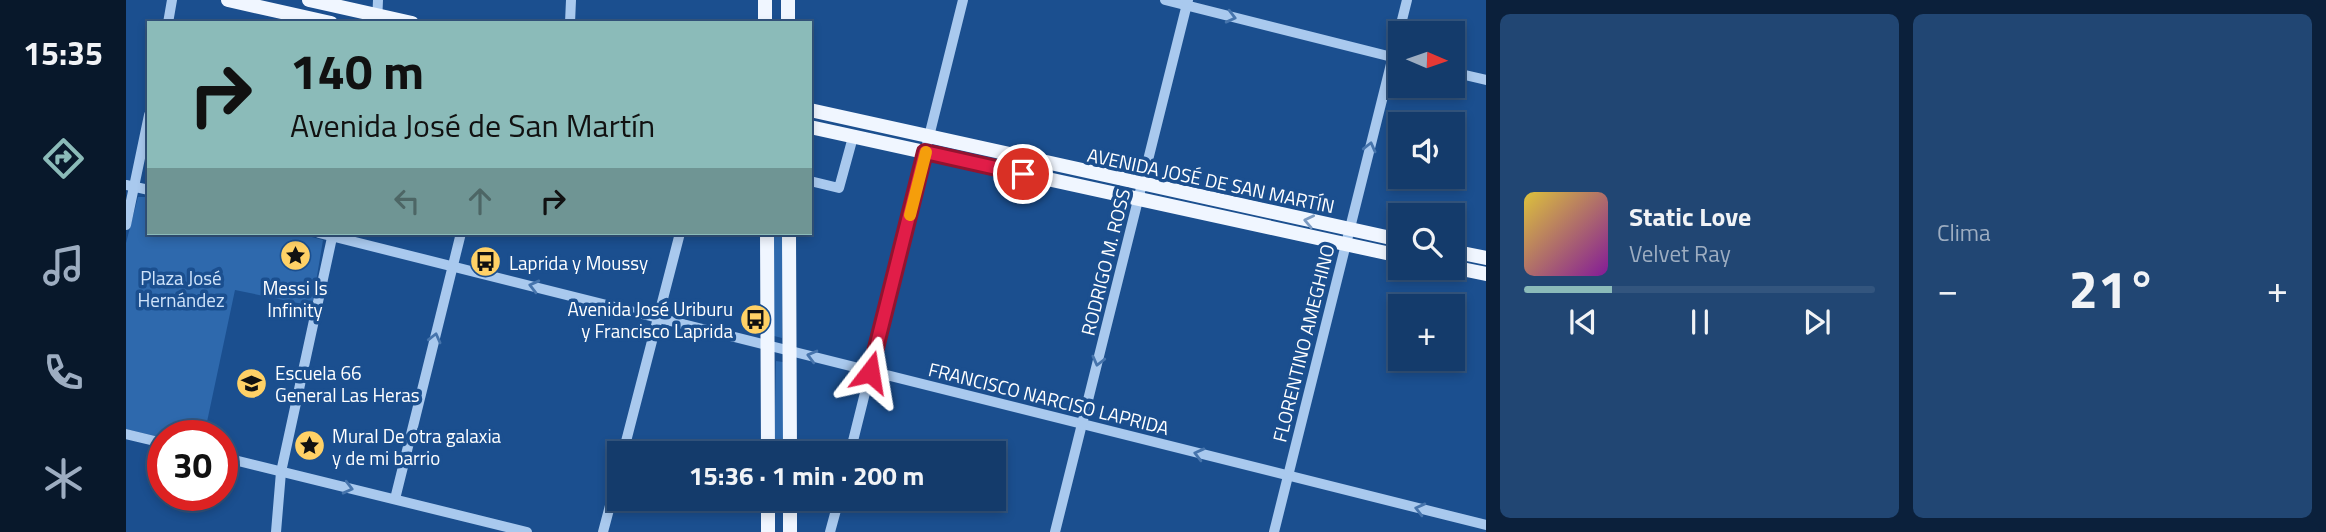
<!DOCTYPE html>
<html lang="es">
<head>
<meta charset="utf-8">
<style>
	:root { --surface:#143b6b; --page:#214673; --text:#f1f3f6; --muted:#9dadc1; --line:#33557e; --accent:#8bbbb9 }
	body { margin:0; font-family:"Titillium Web",sans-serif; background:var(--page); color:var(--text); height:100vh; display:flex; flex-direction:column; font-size:26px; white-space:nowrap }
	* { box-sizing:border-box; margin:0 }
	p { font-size:23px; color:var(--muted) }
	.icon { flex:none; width:38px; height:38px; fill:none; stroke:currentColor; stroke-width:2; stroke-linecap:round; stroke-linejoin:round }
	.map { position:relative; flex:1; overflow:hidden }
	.details { display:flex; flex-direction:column; gap:14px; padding:14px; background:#0b203b; width:840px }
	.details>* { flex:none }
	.banner { position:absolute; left:21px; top:21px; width:665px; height:214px; border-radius:0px; box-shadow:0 4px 10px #0003,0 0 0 2px var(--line); background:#8bbbb9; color:#111; overflow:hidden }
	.needle { width:46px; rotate:92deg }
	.buttons { position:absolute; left:1262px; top:21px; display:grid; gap:14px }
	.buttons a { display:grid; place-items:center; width:77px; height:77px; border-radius:0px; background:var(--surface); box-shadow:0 4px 10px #0003,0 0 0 2px var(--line); font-size:35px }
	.speed { position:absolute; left:21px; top:420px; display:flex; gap:14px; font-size:35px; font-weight:700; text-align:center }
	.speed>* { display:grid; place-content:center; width:91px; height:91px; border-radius:50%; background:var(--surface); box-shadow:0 4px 10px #0003,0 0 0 2px var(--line); line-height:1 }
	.speed .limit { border:10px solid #d22; background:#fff; color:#111 }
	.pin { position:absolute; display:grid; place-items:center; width:60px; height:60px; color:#fff; margin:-30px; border:4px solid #fff; border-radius:50%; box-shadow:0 2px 7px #0007 }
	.me { position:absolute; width:77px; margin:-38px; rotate:14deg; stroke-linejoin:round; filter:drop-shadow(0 0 5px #0008) }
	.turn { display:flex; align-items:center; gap:24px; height:147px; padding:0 28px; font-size:32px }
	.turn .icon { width:91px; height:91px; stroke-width:2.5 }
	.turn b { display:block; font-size:49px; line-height:60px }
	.lanes { display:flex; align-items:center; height:66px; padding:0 28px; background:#0003; justify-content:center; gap:35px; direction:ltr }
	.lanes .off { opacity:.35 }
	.big { font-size:52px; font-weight:700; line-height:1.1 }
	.details .tile { flex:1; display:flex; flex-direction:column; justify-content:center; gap:10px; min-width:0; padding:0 24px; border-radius:10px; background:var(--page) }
	.song { display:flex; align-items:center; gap:21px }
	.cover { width:84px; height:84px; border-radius:10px; background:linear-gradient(135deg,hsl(50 70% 55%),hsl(290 70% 35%)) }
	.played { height:7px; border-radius:4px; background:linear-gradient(90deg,var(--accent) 25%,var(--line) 25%) }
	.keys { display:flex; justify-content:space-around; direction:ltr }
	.heat { display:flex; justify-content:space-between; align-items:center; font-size:38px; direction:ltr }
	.details .tiles { flex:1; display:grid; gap:14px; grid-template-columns:repeat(2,1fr) }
	.trip { position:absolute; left:481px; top:441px; width:399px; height:70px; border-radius:0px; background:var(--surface); box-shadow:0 4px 10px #0003,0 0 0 2px var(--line); font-weight:700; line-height:70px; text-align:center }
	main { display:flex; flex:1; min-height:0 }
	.menu { display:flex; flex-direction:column; width:126px; justify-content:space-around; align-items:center; background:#08182b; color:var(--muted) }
	.menu .icon { width:49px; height:49px }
	.menu .active { color:var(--accent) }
	.menu b { font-size:32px; color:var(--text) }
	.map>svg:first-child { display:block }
	.green { fill:#2e69ad }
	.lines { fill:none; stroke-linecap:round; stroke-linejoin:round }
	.minor { stroke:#a9c9ee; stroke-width:10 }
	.major { stroke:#f0f6ff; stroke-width:14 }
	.oneway { stroke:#4674ac }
	.oneway2 { stroke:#7b9ac1 }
	.route-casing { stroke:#92132f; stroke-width:18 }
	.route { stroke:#e11d48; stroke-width:12 }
	.slow { stroke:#f59e0b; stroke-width:12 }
	.labels { text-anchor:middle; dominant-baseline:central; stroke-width:7; stroke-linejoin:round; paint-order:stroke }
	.street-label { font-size:19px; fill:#fff; stroke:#1b4f8f }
	.poi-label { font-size:19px; fill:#fff; stroke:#1b4f8f; text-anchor:start }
	.park-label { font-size:19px; fill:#cfe3fa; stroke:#1b4f8f }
</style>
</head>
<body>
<main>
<nav class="menu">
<b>15:35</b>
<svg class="icon active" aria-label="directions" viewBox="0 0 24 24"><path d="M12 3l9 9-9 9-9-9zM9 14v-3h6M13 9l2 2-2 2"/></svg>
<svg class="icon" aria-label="music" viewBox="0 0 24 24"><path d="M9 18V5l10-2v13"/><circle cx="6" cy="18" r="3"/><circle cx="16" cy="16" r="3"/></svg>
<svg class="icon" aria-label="phone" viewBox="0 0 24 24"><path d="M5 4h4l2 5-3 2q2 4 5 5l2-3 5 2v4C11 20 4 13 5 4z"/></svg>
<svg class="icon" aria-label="climate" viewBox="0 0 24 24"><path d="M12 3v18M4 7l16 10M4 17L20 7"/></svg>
</nav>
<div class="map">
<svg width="1360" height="532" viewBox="0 0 1360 532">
	<rect width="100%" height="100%" fill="#1b4f8f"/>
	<!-- green -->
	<g class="green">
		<polygon points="12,197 23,197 23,233 171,233 197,240 186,306 109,290 78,436 37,438 0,429 0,243"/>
		<polygon points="647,233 658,233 656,338 648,336"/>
		<polygon points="650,361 657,362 659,453 648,453"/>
	</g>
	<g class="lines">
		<!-- minor -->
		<g class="minor">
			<polyline points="1039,0 1274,59"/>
			<polyline points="42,23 46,0"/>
			<polyline points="251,23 252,0"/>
			<polyline points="444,23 445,0"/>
			<polyline points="1326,72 1360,80"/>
			<polyline points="684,181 713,188 727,137"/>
			<polyline points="0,185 23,190"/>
			<polyline points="0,225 23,115"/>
			<polyline points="193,233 1360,525"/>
			<polyline points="0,434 37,443"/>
			<polyline points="497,453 554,233"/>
			<polyline points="724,453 837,0"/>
			<polyline points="96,457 401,532"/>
			<polyline points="269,499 335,233"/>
			<polyline points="150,532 155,472 207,233"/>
			<polyline points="477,532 494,468"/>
			<polyline points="704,532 713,499"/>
			<polyline points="929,532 1062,0"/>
			<polyline points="1148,532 1281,0"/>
		</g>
		<!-- major -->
		<g class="major">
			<polyline points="102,0 205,23"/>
			<polyline points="183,0 286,23"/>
			<polyline points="639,0 639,23"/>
			<polyline points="662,0 662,23"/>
			<polyline points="684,110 1274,240"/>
			<polyline points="684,127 1274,256"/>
			<polyline points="641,233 642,453"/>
			<polyline points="663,233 664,453"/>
			<polyline points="1326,251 1360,258"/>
			<polyline points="1326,267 1360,274"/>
			<polyline points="642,499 642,532"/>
			<polyline points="664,499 664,532"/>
		</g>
	</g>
	<!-- one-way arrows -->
	<defs><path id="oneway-chevron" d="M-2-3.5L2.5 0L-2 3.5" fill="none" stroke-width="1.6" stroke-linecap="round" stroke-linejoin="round" transform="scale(1.75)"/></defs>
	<g class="oneway">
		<use href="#oneway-chevron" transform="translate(1105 17) rotate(14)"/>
		<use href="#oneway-chevron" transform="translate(1244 147) rotate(-76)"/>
		<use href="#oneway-chevron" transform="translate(408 286) rotate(-166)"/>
		<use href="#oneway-chevron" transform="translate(309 338) rotate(-76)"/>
		<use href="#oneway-chevron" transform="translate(686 356) rotate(-165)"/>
		<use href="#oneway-chevron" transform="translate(972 361) rotate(104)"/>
		<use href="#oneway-chevron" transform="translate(1073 454) rotate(-166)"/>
		<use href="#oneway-chevron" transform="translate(222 488) rotate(14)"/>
		<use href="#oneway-chevron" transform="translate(1294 509) rotate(-166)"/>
	</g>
	<use class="oneway2" href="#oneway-chevron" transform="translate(1183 221) rotate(-168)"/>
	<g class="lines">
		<defs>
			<polyline id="route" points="744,372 799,152 897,174"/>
		</defs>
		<!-- route casing -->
		<use href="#route" class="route-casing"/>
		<!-- route -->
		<use href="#route" class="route"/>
		<!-- slow -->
		<polyline class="slow" points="784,215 800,152"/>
	</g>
	<!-- icons -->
	<defs>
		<symbol id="sight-disc" viewBox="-11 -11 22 22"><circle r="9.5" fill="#ffd166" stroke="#1b4f8f"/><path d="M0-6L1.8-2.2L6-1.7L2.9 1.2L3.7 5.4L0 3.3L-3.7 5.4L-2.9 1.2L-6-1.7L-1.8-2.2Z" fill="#111"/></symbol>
		<symbol id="bus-disc" viewBox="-11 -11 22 22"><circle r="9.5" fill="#ffd166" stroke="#1b4f8f"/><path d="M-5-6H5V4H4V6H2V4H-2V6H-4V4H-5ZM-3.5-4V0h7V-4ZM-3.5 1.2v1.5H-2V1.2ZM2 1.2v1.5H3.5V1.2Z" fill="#111"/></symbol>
		<symbol id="school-disc" viewBox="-11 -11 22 22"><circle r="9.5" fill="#ffd166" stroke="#1b4f8f"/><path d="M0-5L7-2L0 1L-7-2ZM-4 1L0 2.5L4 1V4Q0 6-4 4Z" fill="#111"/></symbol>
	</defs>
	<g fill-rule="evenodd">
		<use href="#sight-disc" x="152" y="238" width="35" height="35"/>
		<use href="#bus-disc" x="342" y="244" width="35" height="35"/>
		<use href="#bus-disc" x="612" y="302" width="35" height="35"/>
		<use href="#school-disc" x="108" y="366" width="35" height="35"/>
		<use href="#sight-disc" x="166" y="428" width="35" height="35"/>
	</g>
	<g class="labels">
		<!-- street labels -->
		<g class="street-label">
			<text transform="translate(1085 180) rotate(12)">AVENIDA JOSÉ DE SAN MARTÍN</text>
			<text transform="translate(979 262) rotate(-76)">RODRIGO M. ROSS</text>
			<text transform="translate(1177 343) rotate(-76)">FLORENTINO AMEGHINO</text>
			<text transform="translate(923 398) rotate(14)">FRANCISCO NARCISO LAPRIDA</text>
		</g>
		<!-- poi labels -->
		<g class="poi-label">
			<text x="383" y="262">Laprida y Moussy</text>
			<text x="169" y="287" text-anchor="middle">Messi Is<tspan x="169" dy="22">Infinity</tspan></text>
			<text x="607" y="308" text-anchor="end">Avenida José Uriburu<tspan x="607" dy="22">y Francisco Laprida</tspan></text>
			<text x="149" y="372">Escuela 66<tspan x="149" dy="22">General Las Heras</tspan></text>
			<text x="206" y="435">Mural De otra galaxia<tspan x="206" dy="22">y de mi barrio</tspan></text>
		</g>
		<!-- park labels -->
		<g class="park-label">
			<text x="55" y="277">Plaza José<tspan x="55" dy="22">Hernández</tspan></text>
		</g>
	</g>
</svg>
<div class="buttons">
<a><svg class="needle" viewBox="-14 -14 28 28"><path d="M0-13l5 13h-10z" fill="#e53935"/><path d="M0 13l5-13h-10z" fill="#9dadc1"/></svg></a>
<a><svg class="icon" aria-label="sound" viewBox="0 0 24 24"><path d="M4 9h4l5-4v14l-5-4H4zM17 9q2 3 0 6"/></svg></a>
<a><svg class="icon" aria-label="search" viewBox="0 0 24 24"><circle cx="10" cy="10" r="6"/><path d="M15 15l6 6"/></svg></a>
<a>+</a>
</div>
<div class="speed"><div class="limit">30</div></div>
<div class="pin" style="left:897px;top:174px;background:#d93025"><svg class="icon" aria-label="arrive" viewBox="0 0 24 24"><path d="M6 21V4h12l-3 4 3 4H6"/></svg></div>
<svg class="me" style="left:744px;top:372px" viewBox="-20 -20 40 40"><path d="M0-17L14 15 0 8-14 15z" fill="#e11d48" stroke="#fff" stroke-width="4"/></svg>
<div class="trip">15:36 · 1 min · 200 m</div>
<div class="banner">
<div class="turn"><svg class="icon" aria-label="right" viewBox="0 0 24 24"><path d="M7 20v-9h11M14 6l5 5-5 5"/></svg><div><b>140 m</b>Avenida José de San Martín</div></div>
<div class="lanes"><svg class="icon off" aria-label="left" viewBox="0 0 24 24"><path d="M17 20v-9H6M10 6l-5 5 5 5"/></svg><svg class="icon off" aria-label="ahead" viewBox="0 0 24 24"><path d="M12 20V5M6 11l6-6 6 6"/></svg><svg class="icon" aria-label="right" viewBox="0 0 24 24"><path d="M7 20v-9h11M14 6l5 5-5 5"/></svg></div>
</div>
</div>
<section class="details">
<div class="tiles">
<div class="tile">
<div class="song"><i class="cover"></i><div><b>Static Love</b><p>Velvet Ray</p></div></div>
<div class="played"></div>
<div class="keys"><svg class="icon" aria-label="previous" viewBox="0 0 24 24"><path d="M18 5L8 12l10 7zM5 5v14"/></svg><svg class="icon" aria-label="pause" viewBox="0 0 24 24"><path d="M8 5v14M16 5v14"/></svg><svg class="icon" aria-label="next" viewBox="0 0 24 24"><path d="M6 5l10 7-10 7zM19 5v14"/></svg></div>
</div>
<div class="tile"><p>Clima</p>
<div class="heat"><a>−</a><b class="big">21°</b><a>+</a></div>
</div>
</div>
</section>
</main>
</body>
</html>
